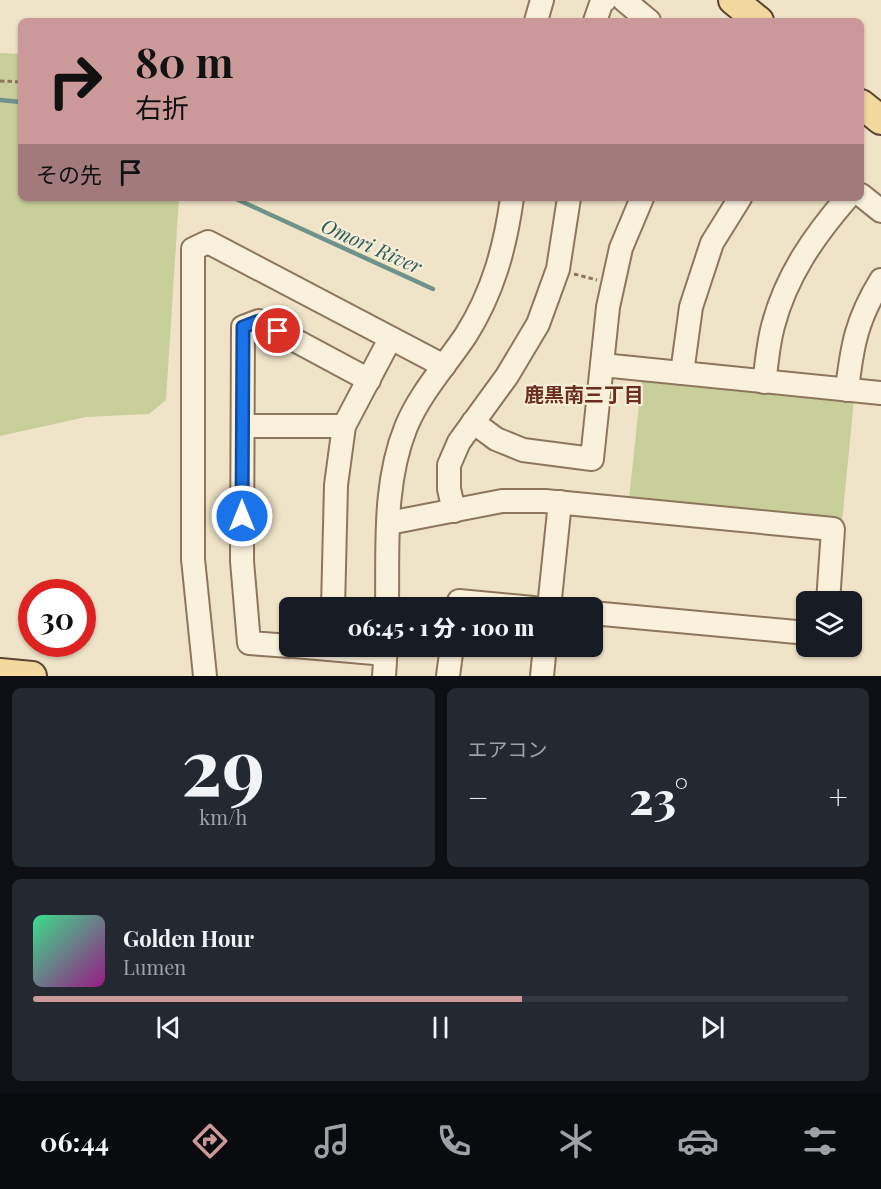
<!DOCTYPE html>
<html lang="ja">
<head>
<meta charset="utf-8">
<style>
	:root { --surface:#171b24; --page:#242831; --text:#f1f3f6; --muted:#9ea1a6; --line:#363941; --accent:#cc999b }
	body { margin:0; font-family:"Playfair Display","Noto Sans JP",serif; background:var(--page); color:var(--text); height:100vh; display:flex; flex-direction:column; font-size:22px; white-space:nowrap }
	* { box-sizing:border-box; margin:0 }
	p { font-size:20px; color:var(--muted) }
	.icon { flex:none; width:33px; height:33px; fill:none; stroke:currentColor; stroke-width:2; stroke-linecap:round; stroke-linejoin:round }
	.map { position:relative; height:676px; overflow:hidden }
	.panel { display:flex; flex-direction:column; gap:12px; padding:12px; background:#0d0f14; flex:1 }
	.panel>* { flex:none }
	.banner { position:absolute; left:18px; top:18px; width:846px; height:183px; border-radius:9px; box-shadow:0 2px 4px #0004; background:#cc999b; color:#111; overflow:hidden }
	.fabs { position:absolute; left:796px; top:591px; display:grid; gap:12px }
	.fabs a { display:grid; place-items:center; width:66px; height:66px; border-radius:9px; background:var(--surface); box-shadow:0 2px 4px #0004; font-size:30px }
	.speed { position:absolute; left:18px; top:579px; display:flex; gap:12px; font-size:30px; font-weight:700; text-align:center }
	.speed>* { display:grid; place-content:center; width:78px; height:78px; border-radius:50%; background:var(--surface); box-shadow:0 2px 4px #0004; line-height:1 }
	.speed .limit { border:9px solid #d22; background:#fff; color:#111 }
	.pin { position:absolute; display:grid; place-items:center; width:51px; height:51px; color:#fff; margin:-26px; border:3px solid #fff; border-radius:50%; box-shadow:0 2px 6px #0007 }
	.me { position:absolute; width:66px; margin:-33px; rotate:0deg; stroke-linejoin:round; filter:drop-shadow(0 0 4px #0008) }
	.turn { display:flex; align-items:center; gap:21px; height:126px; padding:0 18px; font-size:27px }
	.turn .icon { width:78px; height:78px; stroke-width:2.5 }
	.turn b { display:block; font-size:42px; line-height:51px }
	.then { display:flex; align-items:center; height:57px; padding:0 18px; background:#0003; gap:12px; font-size:22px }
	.big { font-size:45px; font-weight:800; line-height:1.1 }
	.panel .card { flex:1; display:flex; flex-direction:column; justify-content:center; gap:9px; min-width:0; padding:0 21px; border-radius:9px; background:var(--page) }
	.panel .dial { align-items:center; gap:0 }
	.dial b { font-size:78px; line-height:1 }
	.song { display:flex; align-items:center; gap:18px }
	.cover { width:72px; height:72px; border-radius:9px; background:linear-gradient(135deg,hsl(150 70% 55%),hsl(310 70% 35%)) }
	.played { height:6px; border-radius:3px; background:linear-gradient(90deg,var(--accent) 60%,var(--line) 60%) }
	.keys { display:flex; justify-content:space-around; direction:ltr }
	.heat { display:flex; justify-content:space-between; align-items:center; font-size:33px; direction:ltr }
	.panel .tiles { flex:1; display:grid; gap:12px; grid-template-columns:1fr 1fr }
	.card:last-child { grid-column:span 2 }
	.trip { position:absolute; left:279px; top:597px; width:324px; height:60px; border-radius:9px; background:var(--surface); box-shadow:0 2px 4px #0004; font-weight:800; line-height:60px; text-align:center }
	.menu { display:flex; height:96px; justify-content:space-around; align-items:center; background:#090b0e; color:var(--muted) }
	.menu .icon { width:42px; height:42px }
	.menu .on { color:var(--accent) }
	.menu b { font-size:27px; color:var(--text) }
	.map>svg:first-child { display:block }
	.green { fill:#c9cf9b }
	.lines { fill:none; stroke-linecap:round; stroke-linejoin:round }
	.stream { stroke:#6f938a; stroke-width:4.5 }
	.minor-casing { stroke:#8d765c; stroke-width:26 }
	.major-casing { stroke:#5b4430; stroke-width:32 }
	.path { stroke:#8d765c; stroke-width:3; stroke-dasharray:4.5 3; stroke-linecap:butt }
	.minor { stroke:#faf1dc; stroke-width:22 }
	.major { stroke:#f3d9a0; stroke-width:28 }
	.route-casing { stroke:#114b97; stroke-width:15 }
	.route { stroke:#1a73e8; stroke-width:10 }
	.labels { text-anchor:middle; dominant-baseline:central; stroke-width:4.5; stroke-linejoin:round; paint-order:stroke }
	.water-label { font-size:20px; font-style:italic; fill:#2f5d5a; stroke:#f7eed8 }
	.neighbourhood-label { font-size:20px; font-weight:bold; fill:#6b2e1e; stroke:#f7eed8 }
</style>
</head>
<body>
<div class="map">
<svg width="881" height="676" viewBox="0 0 881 676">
	<rect width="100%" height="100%" fill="#f0e4c8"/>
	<!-- green -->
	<g class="green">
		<polygon points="0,53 21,54 21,198 179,198 166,400 149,414 86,417 0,436"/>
		<polygon points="642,377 854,400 842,522 629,499"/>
	</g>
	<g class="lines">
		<!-- stream -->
		<g class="stream">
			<polyline points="0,100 21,102"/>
			<polyline points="234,198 433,289"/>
		</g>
		<defs>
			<g id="minor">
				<polyline points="624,0 649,21"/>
				<polyline points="536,21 542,0"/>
				<polyline points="595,21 602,1 605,0"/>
				<polyline points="861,195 881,211"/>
				<polyline points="602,365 881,393"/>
				<polyline points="682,373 691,307 712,243 740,198"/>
				<path d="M764 382C767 363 768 344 773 326 786 276 814 236 847 198"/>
				<path d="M847 390C852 345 857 319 881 280"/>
				<polyline points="473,422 496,439 523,450 592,459 608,307 621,248 642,198"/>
				<polyline points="243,426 344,426"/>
				<polyline points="454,511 449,489 449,465 459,442 507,376 538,324 558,269 569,198"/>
				<polyline points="389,523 502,501 545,501 833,529 828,602"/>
				<polyline points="333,608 336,485 344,426 390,339"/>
				<path d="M387 608C388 547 383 484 406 427 420 393 446 365 466 335 493 292 505 248 512 198"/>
				<polyline points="458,608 459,601 533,608"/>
				<polyline points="549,608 560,502"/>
				<polyline points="592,613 807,633"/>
				<polyline points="290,646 249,643 242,561 243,327 259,321 369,380"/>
				<polyline points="295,646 385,654"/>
				<polyline points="205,676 193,559 193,249 208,242 444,366"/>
				<polyline points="384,676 386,646"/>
				<polyline points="448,676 452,646"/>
				<polyline points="542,676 545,646"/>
			</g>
			<g id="major">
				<polyline points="733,0 759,21"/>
				<polyline points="861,104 881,120"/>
				<polyline points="0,673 32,676"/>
			</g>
		</defs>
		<!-- minor casing -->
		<use href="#minor" class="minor-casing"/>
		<!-- major casing -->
		<use href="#major" class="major-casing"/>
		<!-- path -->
		<g class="path">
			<polyline points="0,81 21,82"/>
			<polyline points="574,274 597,280"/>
		</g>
		<!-- minor -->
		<use href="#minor" class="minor"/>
		<!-- major -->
		<use href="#major" class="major"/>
	</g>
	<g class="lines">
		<defs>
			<polyline id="route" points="242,516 243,327 259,321 278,331"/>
		</defs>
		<!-- route casing -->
		<use href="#route" class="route-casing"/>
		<!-- route -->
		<use href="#route" class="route"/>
	</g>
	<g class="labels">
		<!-- water labels -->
		<g class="water-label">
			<text transform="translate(372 245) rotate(24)">Omori River</text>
		</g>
		<!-- neighbourhood labels -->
		<g class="neighbourhood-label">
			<text x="584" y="393">鹿黒南三丁目</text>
		</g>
	</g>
</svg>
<div class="fabs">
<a><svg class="icon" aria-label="layers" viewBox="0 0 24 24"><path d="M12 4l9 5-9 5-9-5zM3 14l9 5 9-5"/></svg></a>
</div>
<div class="speed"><div class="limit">30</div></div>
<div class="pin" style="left:278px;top:331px;background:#d93025"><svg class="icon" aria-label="arrive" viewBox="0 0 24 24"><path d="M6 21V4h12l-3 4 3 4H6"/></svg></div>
<svg class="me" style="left:242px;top:516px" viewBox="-20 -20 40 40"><circle r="17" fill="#1a73e8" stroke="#fff" stroke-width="3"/><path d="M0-11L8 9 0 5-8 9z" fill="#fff"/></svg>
<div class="trip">06:45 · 1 分 · 100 m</div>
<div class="banner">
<div class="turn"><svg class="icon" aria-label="right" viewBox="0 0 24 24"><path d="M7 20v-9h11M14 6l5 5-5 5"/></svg><div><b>80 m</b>右折</div></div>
<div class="then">その先<svg class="icon" aria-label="arrive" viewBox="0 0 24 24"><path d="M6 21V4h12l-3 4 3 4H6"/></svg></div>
</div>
</div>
<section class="panel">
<div class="tiles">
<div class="card dial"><b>29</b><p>km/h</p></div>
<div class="card"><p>エアコン</p>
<div class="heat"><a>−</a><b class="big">23°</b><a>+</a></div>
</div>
<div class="card">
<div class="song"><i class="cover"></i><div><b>Golden Hour</b><p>Lumen</p></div></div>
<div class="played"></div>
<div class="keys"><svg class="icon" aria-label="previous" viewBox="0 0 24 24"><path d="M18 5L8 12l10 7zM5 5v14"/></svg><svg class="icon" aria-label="pause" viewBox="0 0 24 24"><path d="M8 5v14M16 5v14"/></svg><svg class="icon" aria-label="next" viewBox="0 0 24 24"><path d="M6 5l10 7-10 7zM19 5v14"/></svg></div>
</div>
</div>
</section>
<nav class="menu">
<b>06:44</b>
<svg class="icon on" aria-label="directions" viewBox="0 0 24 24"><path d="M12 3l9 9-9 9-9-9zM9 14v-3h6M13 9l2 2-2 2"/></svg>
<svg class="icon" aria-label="music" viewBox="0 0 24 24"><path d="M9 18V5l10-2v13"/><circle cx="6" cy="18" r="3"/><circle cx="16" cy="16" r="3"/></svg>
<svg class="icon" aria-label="phone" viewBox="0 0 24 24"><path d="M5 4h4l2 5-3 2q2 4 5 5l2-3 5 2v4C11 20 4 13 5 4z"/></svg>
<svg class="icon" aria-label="climate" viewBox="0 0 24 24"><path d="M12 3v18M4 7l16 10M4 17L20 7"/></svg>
<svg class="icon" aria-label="car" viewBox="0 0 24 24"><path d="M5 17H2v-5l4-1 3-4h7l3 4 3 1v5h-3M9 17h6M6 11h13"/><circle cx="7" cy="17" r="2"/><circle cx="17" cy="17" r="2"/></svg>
<svg class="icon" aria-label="filters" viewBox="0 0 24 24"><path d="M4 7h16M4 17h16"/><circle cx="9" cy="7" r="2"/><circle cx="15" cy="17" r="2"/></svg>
</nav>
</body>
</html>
